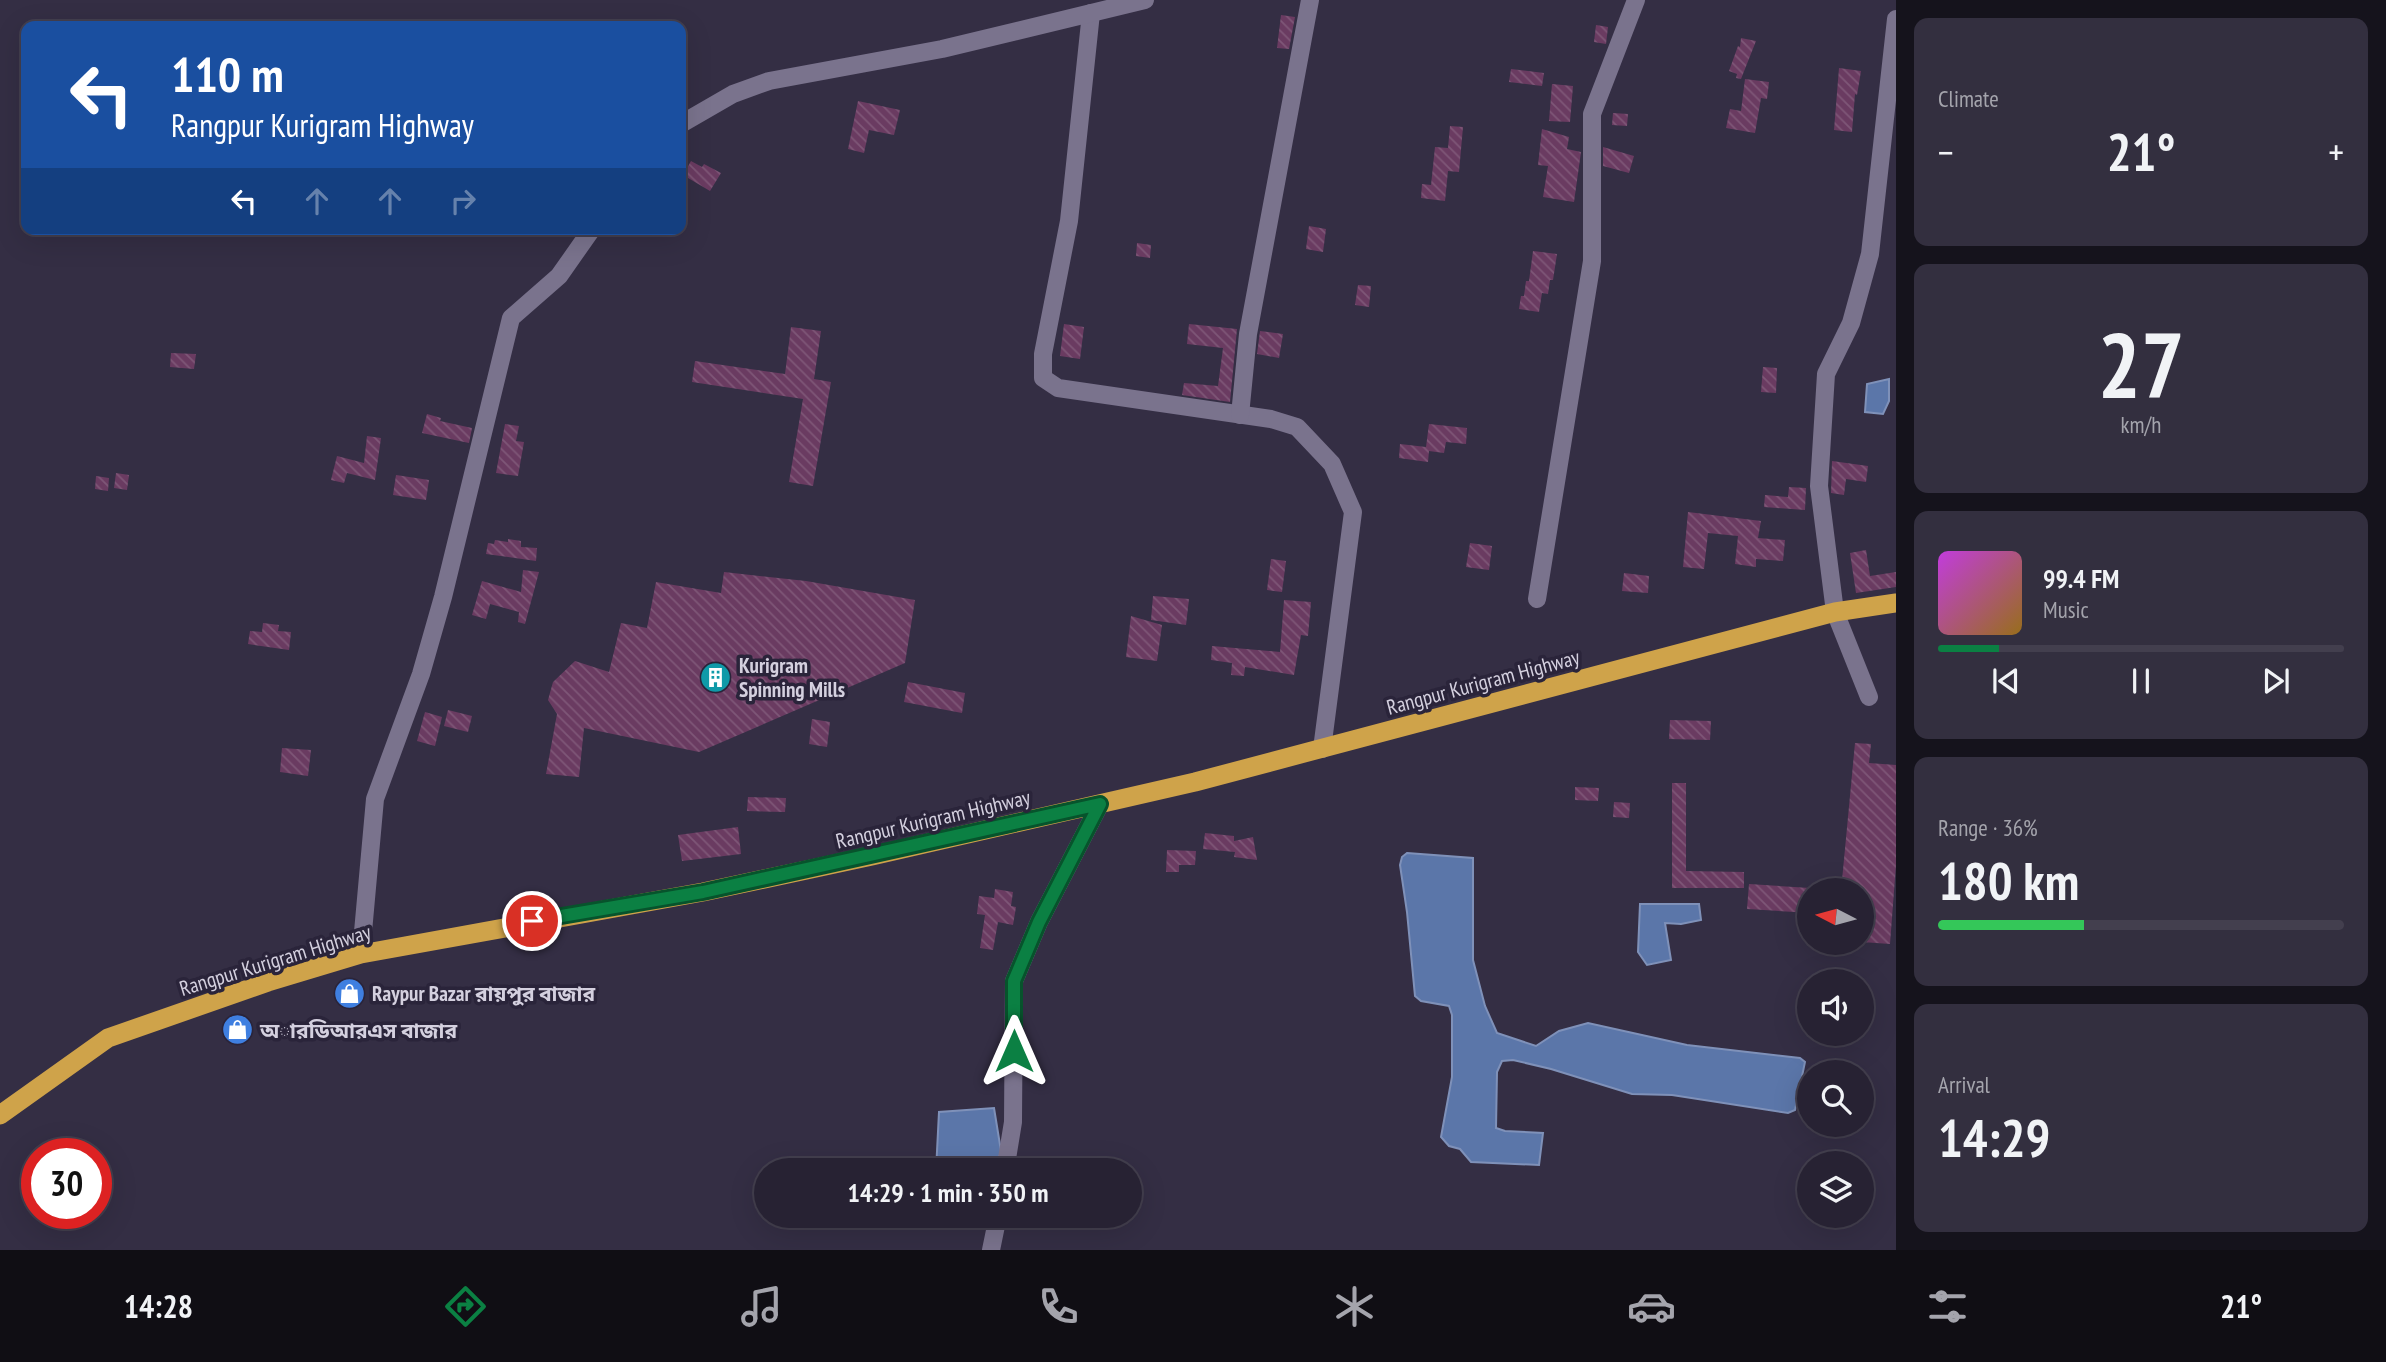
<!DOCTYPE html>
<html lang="en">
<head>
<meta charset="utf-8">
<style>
	:root { --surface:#272233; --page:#332f3f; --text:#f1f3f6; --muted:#a4a4ac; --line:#433f4e; --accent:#0b8043 }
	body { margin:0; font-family:"PT Sans Narrow","Noto Sans Bengali",sans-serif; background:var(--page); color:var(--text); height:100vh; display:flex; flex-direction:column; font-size:26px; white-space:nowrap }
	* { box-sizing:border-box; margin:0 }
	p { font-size:23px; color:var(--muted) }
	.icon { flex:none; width:38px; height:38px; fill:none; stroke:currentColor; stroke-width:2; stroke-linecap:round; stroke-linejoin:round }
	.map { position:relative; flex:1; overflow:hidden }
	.sheet { display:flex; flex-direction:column; gap:18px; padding:18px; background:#15131c; width:490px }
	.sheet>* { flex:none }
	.banner { position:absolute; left:21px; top:21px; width:665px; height:214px; border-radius:14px; box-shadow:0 7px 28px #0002,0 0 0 2px var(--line); background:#1a4fa0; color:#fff; overflow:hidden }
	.needle { width:46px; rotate:276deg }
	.buttons { position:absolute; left:1797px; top:878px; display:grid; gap:14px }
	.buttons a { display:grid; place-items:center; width:77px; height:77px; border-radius:50%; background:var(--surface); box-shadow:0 7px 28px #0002,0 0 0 2px var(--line); font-size:35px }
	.speed { position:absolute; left:21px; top:1138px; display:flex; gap:14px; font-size:35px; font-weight:700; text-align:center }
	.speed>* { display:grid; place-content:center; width:91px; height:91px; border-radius:50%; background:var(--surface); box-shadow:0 7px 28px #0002,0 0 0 2px var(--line); line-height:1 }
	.speed .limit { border:10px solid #d22; background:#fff; color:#111 }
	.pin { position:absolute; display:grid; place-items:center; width:60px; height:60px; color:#fff; margin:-30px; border:4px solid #fff; border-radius:50%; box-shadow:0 2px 7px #0007 }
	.me { position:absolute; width:77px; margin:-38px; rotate:0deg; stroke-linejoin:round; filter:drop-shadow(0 0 5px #0008) }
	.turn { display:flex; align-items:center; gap:24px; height:147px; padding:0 35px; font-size:32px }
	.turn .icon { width:91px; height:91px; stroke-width:2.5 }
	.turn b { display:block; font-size:49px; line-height:60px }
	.lanes { display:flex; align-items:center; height:66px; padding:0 35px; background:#0003; justify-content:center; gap:35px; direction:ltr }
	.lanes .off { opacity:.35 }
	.big { font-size:52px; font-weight:600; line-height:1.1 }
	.sheet .widget { flex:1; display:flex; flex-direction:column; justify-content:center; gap:10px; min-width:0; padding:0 24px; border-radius:14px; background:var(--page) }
	.sheet .dial { align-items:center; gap:0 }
	.dial b { font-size:91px; line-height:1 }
	.song { display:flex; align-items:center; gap:21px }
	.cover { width:84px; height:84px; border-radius:10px; background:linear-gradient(135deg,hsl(290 70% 55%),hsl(40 70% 35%)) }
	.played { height:7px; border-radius:4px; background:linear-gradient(90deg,var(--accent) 15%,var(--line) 15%) }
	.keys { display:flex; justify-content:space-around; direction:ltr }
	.heat { display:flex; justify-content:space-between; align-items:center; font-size:38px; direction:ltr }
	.charge { height:10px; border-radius:5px; background:linear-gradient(90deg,#34c759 36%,var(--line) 0) }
	.trip { position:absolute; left:754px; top:1158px; width:388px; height:70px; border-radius:35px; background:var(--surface); box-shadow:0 7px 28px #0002,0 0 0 2px var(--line); font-weight:600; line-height:70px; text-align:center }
	.dock { display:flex; height:112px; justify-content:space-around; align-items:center; background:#100e14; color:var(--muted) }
	.dock .icon { width:49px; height:49px }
	.dock .on { color:var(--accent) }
	.dock b { font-size:32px; color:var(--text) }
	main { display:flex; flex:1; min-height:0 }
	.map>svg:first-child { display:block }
	.water { fill:#5b76a9; stroke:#7f91b9; stroke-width:2 }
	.building { fill:url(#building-back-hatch) }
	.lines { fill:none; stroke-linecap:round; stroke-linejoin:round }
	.minor { stroke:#7a738d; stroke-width:18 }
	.trunk { stroke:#cfa34a; stroke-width:19 }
	.route-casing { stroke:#07532c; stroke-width:18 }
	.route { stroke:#0b8043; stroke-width:12 }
	.labels { text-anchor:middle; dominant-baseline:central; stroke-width:7; stroke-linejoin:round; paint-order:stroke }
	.poi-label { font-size:21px; font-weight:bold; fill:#d4d0df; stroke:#2a243a; text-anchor:start }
	.street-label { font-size:21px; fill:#d4d0df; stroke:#2a243a }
</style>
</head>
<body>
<main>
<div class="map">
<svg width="1896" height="1250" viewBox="0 0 1896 1250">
	<defs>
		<pattern id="building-back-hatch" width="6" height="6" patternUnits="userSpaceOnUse" patternTransform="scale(1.75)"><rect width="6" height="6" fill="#6a3b61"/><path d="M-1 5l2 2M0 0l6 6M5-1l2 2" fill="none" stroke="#7e5677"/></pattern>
	</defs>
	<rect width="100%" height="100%" fill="#342e44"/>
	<!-- water -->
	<g class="water">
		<polygon points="1889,379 1889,401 1883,414 1865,412 1867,384"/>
		<polygon points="1407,853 1473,858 1473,960 1485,1006 1497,1033 1536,1046 1559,1031 1588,1023 1687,1045 1800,1058 1805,1062 1795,1110 1788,1113 1672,1095 1632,1094 1551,1069 1513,1060 1502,1061 1497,1072 1496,1128 1505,1131 1543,1133 1539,1165 1471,1162 1460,1149 1449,1146 1441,1137 1452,1077 1452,1015 1449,1006 1421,1001 1415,996 1407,912 1400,865 1402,857"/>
		<polygon points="1640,904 1699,904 1701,920 1681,924 1665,923 1671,960 1647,965 1638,952"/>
		<polygon points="994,1108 1001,1151 995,1171 936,1171 939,1112"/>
	</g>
	<!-- building -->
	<g class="building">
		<polygon points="1281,15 1295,17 1289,49 1277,48"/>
		<polygon points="1596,25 1608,27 1606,44 1594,42"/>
		<polygon points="1741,38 1756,41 1741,79 1736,78 1737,74 1729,71 1738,46 1740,47"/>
		<polygon points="1839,68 1861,71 1857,95 1855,94 1852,132 1834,130"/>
		<polygon points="1511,69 1544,73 1542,86 1509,82"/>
		<polygon points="1745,79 1769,82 1767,99 1761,98 1755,133 1726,128 1730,109 1741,111"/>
		<polygon points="1552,84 1573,86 1570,122 1549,121"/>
		<polygon points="858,101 900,110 894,135 869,130 864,153 848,149"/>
		<polygon points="1613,113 1628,114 1627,126 1612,125"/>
		<polygon points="1450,126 1463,127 1459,172 1448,171 1445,201 1421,198 1422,184 1431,185 1435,147 1448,148"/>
		<polygon points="1542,129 1569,137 1567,149 1581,152 1574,202 1543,197 1548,166 1538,165"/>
		<polygon points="1603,147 1634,156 1629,173 1603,166"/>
		<polygon points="691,161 702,167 704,164 721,173 710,191 683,175"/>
		<polygon points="1309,226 1326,229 1323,252 1306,249"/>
		<polygon points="1137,243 1151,245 1150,258 1136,256"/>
		<polygon points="1533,251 1557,254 1553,280 1550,280 1548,294 1542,293 1539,312 1519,309 1521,296 1524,296 1526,281 1529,281"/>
		<polygon points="1358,285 1371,286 1369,307 1355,305"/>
		<polygon points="1064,324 1084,327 1080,359 1060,356"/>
		<polygon points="1189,324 1237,329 1230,402 1182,395 1184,383 1218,386 1223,348 1187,344"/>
		<polygon points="791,327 821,331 814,379 831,382 813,486 789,482 803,399 692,382 695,361 785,374"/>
		<polygon points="1260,331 1283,334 1279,358 1257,354"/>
		<polygon points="171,353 196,354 194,369 170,367"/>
		<polygon points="1763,367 1777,368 1776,393 1761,392"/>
		<polygon points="427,414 441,418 440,421 472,428 469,443 422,433"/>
		<polygon points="505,424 519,426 516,441 524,442 518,476 496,473"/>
		<polygon points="1429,424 1467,428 1466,444 1446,442 1444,453 1429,451 1428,462 1399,458 1400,444 1426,447"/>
		<polygon points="367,436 381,438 375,480 347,473 344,483 331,480 337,456 364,463"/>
		<polygon points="1832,461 1868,466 1866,482 1846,479 1844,495 1831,493"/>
		<polygon points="116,473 129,475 127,490 114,488"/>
		<polygon points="396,475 429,480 426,500 393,495"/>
		<polygon points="96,476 109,478 108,491 95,489"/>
		<polygon points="1789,487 1806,488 1805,510 1764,507 1765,495 1788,497"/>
		<polygon points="1688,512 1761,521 1758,538 1785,540 1783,561 1756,559 1756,567 1735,564 1738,536 1708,533 1704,569 1683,567"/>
		<polygon points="508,539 521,541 521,547 537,548 536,561 486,554 488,543 494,544 495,540 508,542"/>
		<polygon points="1470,543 1492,546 1489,570 1466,567"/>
		<polygon points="1866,550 1870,576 1896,572 1896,587 1856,593 1850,553"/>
		<polygon points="1271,559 1286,561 1282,592 1267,590"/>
		<polygon points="523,570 539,572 525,624 518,622 519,612 490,604 486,619 472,615 482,581 521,592"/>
		<polygon points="724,572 806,581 915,600 905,663 699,752 584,728 579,777 546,774 557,714 548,700 553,682 575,661 609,672 621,623 647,628 656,582 721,593"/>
		<polygon points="1624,573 1649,576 1648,593 1622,591"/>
		<polygon points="1153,596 1189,599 1186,625 1151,620"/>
		<polygon points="1284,600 1311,602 1308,636 1301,635 1294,675 1245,667 1244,676 1231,675 1232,663 1211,660 1212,646 1280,652"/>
		<polygon points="1131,616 1162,625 1157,661 1126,657"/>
		<polygon points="263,623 279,625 278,631 291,632 289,650 248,644 250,631 262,632"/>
		<polygon points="908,682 965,693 962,713 904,702"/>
		<polygon points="448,710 472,716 468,732 444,726"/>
		<polygon points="425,712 442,717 435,746 417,741"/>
		<polygon points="812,719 830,722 827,747 809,744"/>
		<polygon points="1670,720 1711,721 1710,740 1669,739"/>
		<polygon points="1855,743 1871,744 1869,763 1896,765 1896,865 1890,944 1862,942 1862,891 1841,891"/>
		<polygon points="282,748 311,750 308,776 280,772"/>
		<polygon points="1672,783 1686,783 1686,871 1744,872 1744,888 1672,888"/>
		<polygon points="1575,787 1599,788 1598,801 1575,800"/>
		<polygon points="748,797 786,798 785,812 747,811"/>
		<polygon points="1614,802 1630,803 1629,818 1613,817"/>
		<polygon points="738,827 741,854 682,861 678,835"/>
		<polygon points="1205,833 1234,836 1234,841 1253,837 1257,860 1234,857 1235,852 1203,849"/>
		<polygon points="1167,850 1196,851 1195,865 1179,865 1179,872 1166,872"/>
		<polygon points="1749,884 1810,888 1810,913 1747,909"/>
		<polygon points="995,889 1013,892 1011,906 1016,907 1013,925 998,922 993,950 980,948 985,915 977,914 979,896 994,898"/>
	</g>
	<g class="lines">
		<!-- minor -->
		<g class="minor">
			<polyline points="1091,13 1069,221 1043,354 1043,378 1058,388 1271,419 1297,427 1332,464 1353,512 1322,749"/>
			<polyline points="681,124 733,94 769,81 942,49 1145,0"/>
			<polyline points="1240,415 1248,334 1310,0"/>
			<polyline points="1537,599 1592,261 1592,114 1636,0"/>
			<polyline points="1869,697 1835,612 1819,486 1826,374 1851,323 1870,254 1896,19"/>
			<polyline points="361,954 375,799 421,674 443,597 511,318 559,276 592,229"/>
			<polyline points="1005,1171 1013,1122 1014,981 1039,922 1100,804"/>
			<polyline points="991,1250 998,1216"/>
		</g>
		<!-- trunk -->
		<polyline class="trunk" points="0,1115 108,1038 268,982 361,954 703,892 872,856 1195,782 1835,612 1896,603"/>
	</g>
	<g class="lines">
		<defs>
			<polyline id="route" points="532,921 703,892 1100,804 1039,922 1014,981 1014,1051"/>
		</defs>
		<!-- route casing -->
		<use href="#route" class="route-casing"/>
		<!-- route -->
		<use href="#route" class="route"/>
	</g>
	<!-- icons -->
	<defs>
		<symbol id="building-disc" viewBox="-11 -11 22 22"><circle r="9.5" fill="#0f9aa8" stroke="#2a243a"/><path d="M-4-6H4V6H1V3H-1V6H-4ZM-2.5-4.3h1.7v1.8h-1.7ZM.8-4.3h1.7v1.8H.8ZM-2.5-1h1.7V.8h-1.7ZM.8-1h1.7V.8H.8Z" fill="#fff"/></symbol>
		<symbol id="shop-disc" viewBox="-11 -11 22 22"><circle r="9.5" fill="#3f7fe0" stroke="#2a243a"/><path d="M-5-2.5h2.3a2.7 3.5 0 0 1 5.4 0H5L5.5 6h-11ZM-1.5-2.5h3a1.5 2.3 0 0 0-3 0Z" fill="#fff"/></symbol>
	</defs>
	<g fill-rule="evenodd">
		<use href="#building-disc" x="698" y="660" width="35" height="35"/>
		<use href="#shop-disc" x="332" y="976" width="35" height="35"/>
		<use href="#shop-disc" x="220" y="1012" width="35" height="35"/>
	</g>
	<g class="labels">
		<!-- poi labels -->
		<g class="poi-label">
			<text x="739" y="665">Kurigram<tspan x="739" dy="24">Spinning Mills</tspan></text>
			<text x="372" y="993">Raypur Bazar রায়পুর বাজার</text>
			<text x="260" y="1030">অারডিআরএস বাজার</text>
		</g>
		<!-- street labels -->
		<g class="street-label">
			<text transform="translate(1483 682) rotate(-15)">Rangpur Kurigram Highway</text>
			<text transform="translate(933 819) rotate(-13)">Rangpur Kurigram Highway</text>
			<text transform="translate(275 960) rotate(-17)">Rangpur Kurigram Highway</text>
		</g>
	</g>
</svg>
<div class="buttons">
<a><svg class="needle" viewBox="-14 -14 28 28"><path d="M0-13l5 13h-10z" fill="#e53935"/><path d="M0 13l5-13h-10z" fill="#a4a4ac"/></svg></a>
<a><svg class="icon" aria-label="sound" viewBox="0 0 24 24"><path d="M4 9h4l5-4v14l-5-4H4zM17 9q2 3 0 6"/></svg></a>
<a><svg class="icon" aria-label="search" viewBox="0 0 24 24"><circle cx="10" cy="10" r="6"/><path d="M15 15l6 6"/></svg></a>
<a><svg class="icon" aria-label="layers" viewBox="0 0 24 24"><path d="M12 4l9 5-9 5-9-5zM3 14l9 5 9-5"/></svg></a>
</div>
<div class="speed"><div class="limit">30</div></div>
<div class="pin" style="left:532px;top:921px;background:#d93025"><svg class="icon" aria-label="arrive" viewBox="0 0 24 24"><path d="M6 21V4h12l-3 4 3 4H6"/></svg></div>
<svg class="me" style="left:1014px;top:1051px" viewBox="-20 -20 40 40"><path d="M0-17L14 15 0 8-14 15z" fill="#0b8043" stroke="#fff" stroke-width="4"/></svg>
<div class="trip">14:29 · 1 min · 350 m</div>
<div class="banner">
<div class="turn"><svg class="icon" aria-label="left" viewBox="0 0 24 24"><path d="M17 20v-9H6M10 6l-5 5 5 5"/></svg><div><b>110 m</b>Rangpur Kurigram Highway</div></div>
<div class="lanes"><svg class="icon" aria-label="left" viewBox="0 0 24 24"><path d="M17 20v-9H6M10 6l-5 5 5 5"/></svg><svg class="icon off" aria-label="ahead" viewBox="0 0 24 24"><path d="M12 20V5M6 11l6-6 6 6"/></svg><svg class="icon off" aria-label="ahead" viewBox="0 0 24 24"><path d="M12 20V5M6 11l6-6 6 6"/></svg><svg class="icon off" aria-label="right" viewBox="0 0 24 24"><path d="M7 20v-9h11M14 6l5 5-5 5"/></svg></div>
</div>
</div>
<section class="sheet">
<div class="widget"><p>Climate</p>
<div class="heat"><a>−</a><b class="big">21°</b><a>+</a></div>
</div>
<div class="widget dial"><b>27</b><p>km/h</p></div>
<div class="widget">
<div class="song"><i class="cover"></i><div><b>99.4 FM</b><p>Music</p></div></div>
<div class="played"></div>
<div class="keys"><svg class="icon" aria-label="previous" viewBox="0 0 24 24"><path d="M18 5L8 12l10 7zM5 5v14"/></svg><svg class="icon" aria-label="pause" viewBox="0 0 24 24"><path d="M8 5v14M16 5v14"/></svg><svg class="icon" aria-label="next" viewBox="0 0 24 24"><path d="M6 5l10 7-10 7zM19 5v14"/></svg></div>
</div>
<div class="widget"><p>Range · 36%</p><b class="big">180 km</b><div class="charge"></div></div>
<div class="widget"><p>Arrival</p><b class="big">14:29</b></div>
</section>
</main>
<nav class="dock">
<b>14:28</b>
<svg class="icon on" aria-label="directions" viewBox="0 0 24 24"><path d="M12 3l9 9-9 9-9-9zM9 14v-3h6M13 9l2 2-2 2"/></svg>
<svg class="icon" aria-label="music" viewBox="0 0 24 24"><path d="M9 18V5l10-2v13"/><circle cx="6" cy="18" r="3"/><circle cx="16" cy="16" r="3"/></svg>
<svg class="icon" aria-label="phone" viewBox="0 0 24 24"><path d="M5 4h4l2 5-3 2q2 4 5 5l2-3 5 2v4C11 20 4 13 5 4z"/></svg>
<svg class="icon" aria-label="climate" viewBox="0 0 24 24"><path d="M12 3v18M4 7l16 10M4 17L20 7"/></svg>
<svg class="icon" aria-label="car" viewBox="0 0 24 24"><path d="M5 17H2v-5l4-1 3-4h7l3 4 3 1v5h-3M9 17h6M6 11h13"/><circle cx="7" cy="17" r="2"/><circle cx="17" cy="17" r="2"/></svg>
<svg class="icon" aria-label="filters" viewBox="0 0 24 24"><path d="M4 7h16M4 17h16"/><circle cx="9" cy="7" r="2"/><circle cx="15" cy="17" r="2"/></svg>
<b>21°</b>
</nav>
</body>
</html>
